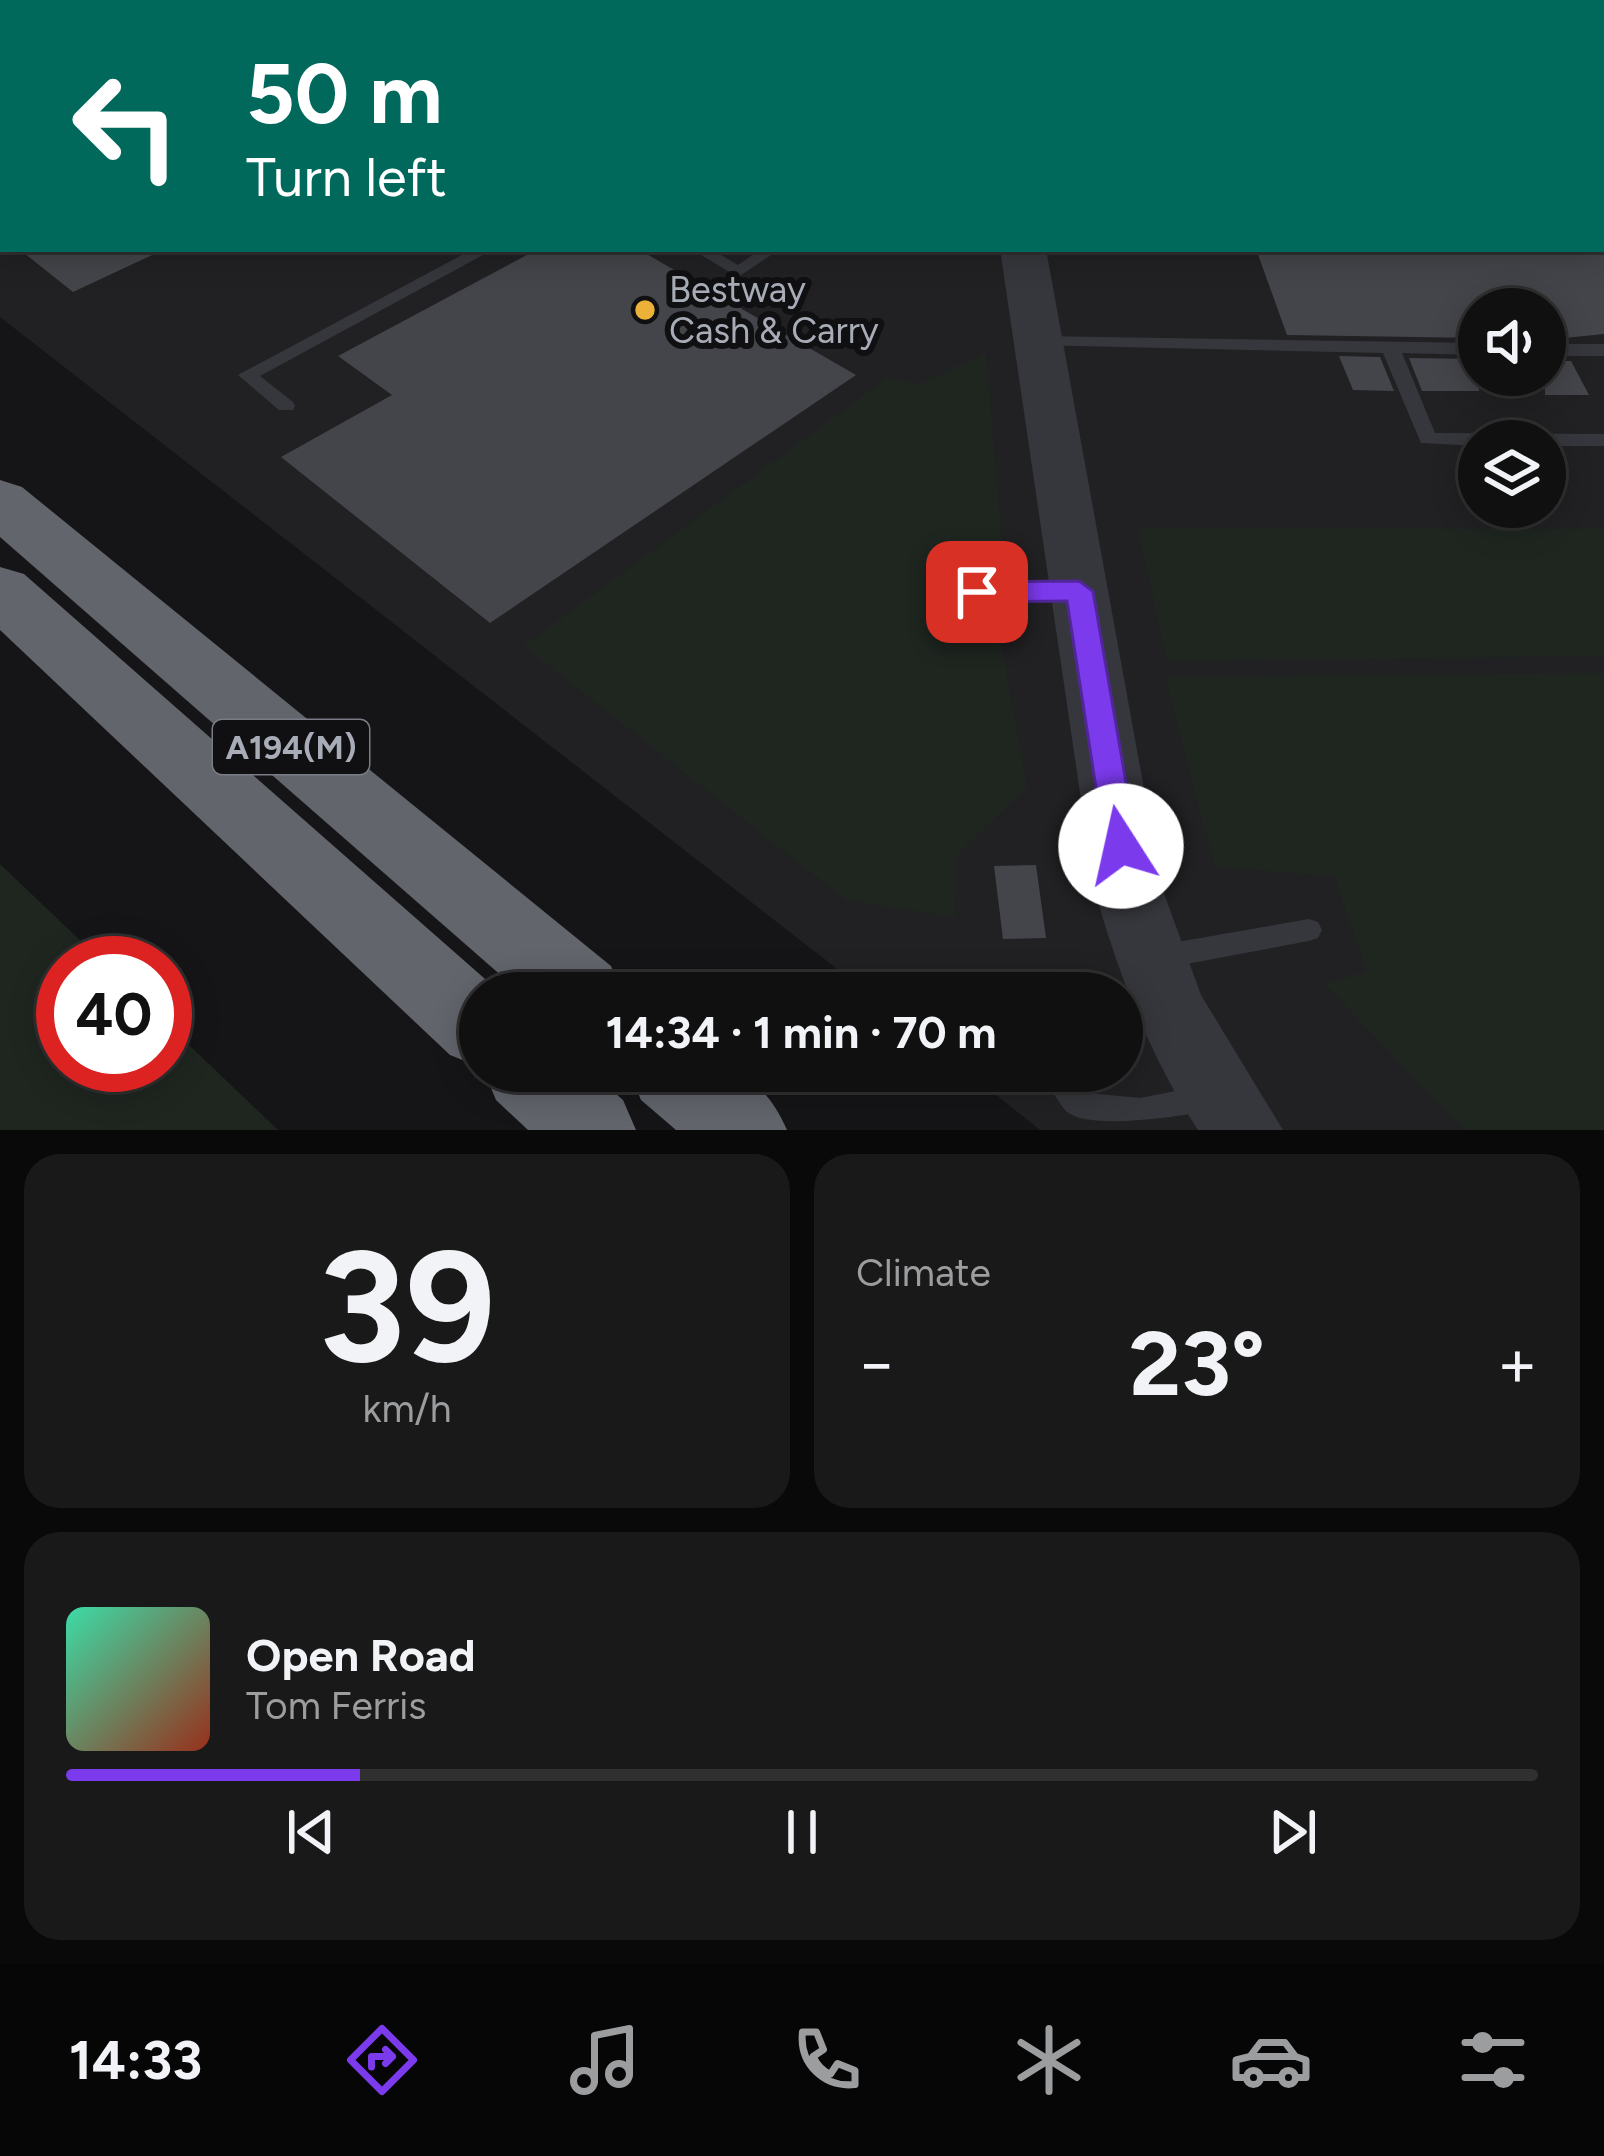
<!DOCTYPE html>
<html lang="en">
<head>
<meta charset="utf-8">
<style>
	:root { --surface:#101011; --page:#19191a; --text:#f1f3f6; --muted:#9c9d9f; --line:#303031; --accent:#7c3aed }
	body { margin:0; font-family:Figtree,sans-serif; background:var(--page); color:var(--text); height:100vh; display:flex; flex-direction:column; font-size:45px; white-space:nowrap }
	* { box-sizing:border-box; margin:0 }
	p { font-size:39px; color:var(--muted) }
	.icon { flex:none; width:66px; height:66px; fill:none; stroke:currentColor; stroke-width:2; stroke-linecap:round; stroke-linejoin:round }
	.map { position:relative; height:1130px; overflow:hidden }
	.panel { display:flex; flex-direction:column; gap:24px; padding:24px; background:#090909; flex:1 }
	.panel>* { flex:none }
	.banner { position:absolute; left:0px; top:0px; width:1605px; height:252px; box-shadow:0 6px 30px #0003,0 0 0 3px var(--line); background:#00695c; color:#fff; overflow:hidden }
	.buttons { position:absolute; left:1458px; top:288px; display:grid; gap:24px }
	.buttons a { display:grid; place-items:center; width:108px; height:108px; border-radius:50%; background:var(--surface); box-shadow:0 6px 30px #0003,0 0 0 3px var(--line); font-size:60px }
	.speed { position:absolute; left:36px; top:936px; display:flex; gap:24px; font-size:60px; font-weight:700; text-align:center }
	.speed>* { display:grid; place-content:center; width:156px; height:156px; border-radius:50%; background:var(--surface); box-shadow:0 6px 30px #0003,0 0 0 3px var(--line); line-height:1 }
	.speed .limit { border:18px solid #d22; background:#fff; color:#111 }
	.pin { position:absolute; display:grid; place-items:center; width:102px; height:102px; color:#fff; margin:-51px; border-radius:24px; box-shadow:0 6px 18px #0006 }
	.me { position:absolute; width:132px; margin:-66px; rotate:350deg; stroke-linejoin:round; filter:drop-shadow(0 0 9px #0008) }
	.turn { display:flex; align-items:center; gap:42px; height:252px; padding:0 48px; font-size:54px }
	.turn .icon { width:156px; height:156px; stroke-width:2.5 }
	.turn b { display:block; font-size:84px; line-height:102px }
	.big { font-size:90px; font-weight:700; line-height:1.1 }
	.panel .card { flex:1; display:flex; flex-direction:column; justify-content:center; gap:18px; min-width:0; padding:0 42px; border-radius:36px; background:var(--page) }
	.panel .dial { align-items:center; gap:0 }
	.dial b { font-size:156px; line-height:1 }
	.song { display:flex; align-items:center; gap:36px }
	.cover { width:144px; height:144px; border-radius:18px; background:linear-gradient(135deg,hsl(160 70% 55%),hsl(10 70% 35%)) }
	.played { height:12px; border-radius:6px; background:linear-gradient(90deg,var(--accent) 20%,var(--line) 20%) }
	.keys { display:flex; justify-content:space-around; direction:ltr }
	.heat { display:flex; justify-content:space-between; align-items:center; font-size:66px; direction:ltr }
	.panel .tiles { flex:1; display:grid; gap:24px; grid-template-columns:1fr 1fr }
	.card:last-child { grid-column:span 2 }
	.trip { position:absolute; left:459px; top:972px; width:684px; height:120px; border-radius:60px; background:var(--surface); box-shadow:0 6px 30px #0003,0 0 0 3px var(--line); font-weight:700; line-height:120px; text-align:center }
	.menu { display:flex; height:192px; justify-content:space-around; align-items:center; background:#060607; color:var(--muted) }
	.menu .icon { width:84px; height:84px }
	.menu .current { color:var(--accent) }
	.menu b { font-size:54px; color:var(--text) }
	.map>svg:first-child { display:block }
	.built { fill:#212124; fill-rule:evenodd }
	.green { fill:#1f2620 }
	.building { fill:#44454a }
	.lines { fill:none; stroke-linecap:round; stroke-linejoin:round }
	.service { fill:#36373c; fill-rule:evenodd }
	.minor { fill:#36373c; fill-rule:evenodd }
	.tertiary { fill:#36373c; fill-rule:evenodd }
	.motorway { fill:#62656c; fill-rule:evenodd }
	.route { fill:#7c3aed; stroke:#51269a; stroke-width:3 }
	.poi-dot { fill:#ebb138; stroke:#101012; stroke-width:4.5 }
	.labels { text-anchor:middle; dominant-baseline:central; stroke-width:12; stroke-linejoin:round; paint-order:stroke }
	.shield { fill:#101012; stroke:#7a7d85; stroke-width:3 }
	.shield-label { font-size:33px; font-weight:bold; fill:#a7acb6 }
	.poi-label { font-size:36px; fill:#a7acb6; stroke:#101012; text-anchor:start }
</style>
</head>
<body>
<div class="map">
<svg width="1604" height="1130" viewBox="0 0 1604 1130">
	<rect width="100%" height="100%" fill="#151517"/>
	<!-- built -->
	<path class="built" d="M0 0H1604V1130H1040L966 1071H1122V993H868L0 317ZM3 3H1602V249H3ZM1479 309H1545V375H1479ZM1479 441H1545V507H1479Z"/>
	<!-- green -->
	<g class="green">
		<polygon points="986,352 1003,560 953,566 956,633 1001,643 1027,787 956,856 955,917 846,900 524,646 888,377 918,385"/>
		<polygon points="1138,529 1604,529 1604,656 1167,661"/>
		<polygon points="1604,673 1604,1130 1464,1130 1325,984 1367,971 1334,876 1215,867 1165,677"/>
		<polygon points="0,864 104,963 63,963 63,1065 165,1065 165,1022 278,1130 0,1130"/>
	</g>
	<!-- building -->
	<g class="building">
		<polygon points="19,249 165,249 73,292"/>
		<polygon points="538,249 638,249 856,375 490,623 281,457 392,395 338,356"/>
		<polygon points="1256,249 1604,253 1604,334 1545,340 1545,309 1479,309 1479,338 1287,335"/>
		<polygon points="1339,356 1380,357 1394,391 1353,390"/>
		<polygon points="1409,358 1479,359 1479,391 1422,391"/>
		<polygon points="1545,361 1571,361 1589,395 1545,395"/>
		<polygon points="1036,865 1046,938 1003,939 994,866"/>
	</g>
	<g class="lines">
		<!-- service -->
		<g class="service">
			<polygon points="220,0 235,0 237,3 222,3"/>
			<polygon points="690,0 704,0 703,3 689,3"/>
			<polygon points="1264,0 1278,0 1279,3 1265,3"/>
			<polygon points="1602,228 1604,229 1604,239 1602,238"/>
			<polygon points="473,249 494,249 260,376 293,402 295,406 293,410 279,410 238,375"/>
			<polygon points="691,249 711,249 738,265 761,249 780,249 738,277"/>
			<polygon points="1039,336 1479,343 1479,355 1402,353 1435,433 1604,434 1604,446 1545,446 1545,441 1479,441 1479,446 1421,443 1383,353 1033,345 1030,341 1033,337"/>
			<rect x="1545" y="344" width="59" height="12"/>
			<polygon points="1079,583 1090,591 1079,599 977,600 966,592 977,584"/>
			<polygon points="1309,919 1318,922 1322,930 1318,938 1309,941 1160,969 1151,965 1147,957 1151,949 1160,945"/>
			<path d="M1043 1071H1073L1087 1093 1140 1098 1206 1085 1216 1089 1220 1098 1216 1107 1206 1111C1177 1117 1089 1130 1067 1112 1057 1102 1049 1084 1043 1071Z"/>
		</g>
		<!-- minor -->
		<g class="minor">
			<polygon points="351,0 383,0 385,3 354,3"/>
			<polygon points="966,0 996,0 997,3 967,3"/>
			<rect x="1523" y="0" width="30" height="3"/>
		</g>
		<!-- tertiary -->
		<path class="tertiary" d="M1000 249H1046L1162 888 1201 995 1283 1130H1198C1149 1055 1118 973 1094 888Z"/>
		<!-- motorway -->
		<g class="motorway">
			<polygon points="0,480 22,487 611,966 623,993 521,993 0,537"/>
			<polygon points="0,567 24,574 501,993 480,993 480,1067 450,1055 0,630"/>
			<polygon points="484,1071 590,1071 623,1100 636,1130 528,1130 496,1100"/>
			<path d="M629 1071C702 1071 753 1051 787 1130H676L641 1100Z"/>
		</g>
	</g>
	<!-- route -->
	<polygon class="route" points="1079,581 1093,591 1137,846 1133,855 1110,855 1105,846 1067,601 977,602 964,592 977,582"/>
	<!-- markers -->
	<circle class="poi-dot" cx="645" cy="310" r="12"/>
	<g class="labels">
		<!-- shield labels -->
		<rect class="shield" x="213" y="720" width="156" height="54" rx="9"/>
		<g class="shield-label">
			<text x="291" y="747">A194(M)</text>
		</g>
		<!-- poi labels -->
		<g class="poi-label">
			<text x="669" y="289">Bestway<tspan x="669" dy="41">Cash &amp; Carry</tspan></text>
		</g>
	</g>
</svg>
<div class="buttons">
<a><svg class="icon" aria-label="sound" viewBox="0 0 24 24"><path d="M4 9h4l5-4v14l-5-4H4zM17 9q2 3 0 6"/></svg></a>
<a><svg class="icon" aria-label="layers" viewBox="0 0 24 24"><path d="M12 4l9 5-9 5-9-5zM3 14l9 5 9-5"/></svg></a>
</div>
<div class="speed"><div class="limit">40</div></div>
<div class="pin" style="left:977px;top:592px;background:#d93025"><svg class="icon" aria-label="arrive" viewBox="0 0 24 24"><path d="M6 21V4h12l-3 4 3 4H6"/></svg></div>
<svg class="me" style="left:1121px;top:846px" viewBox="-20 -20 40 40"><circle r="19" fill="#fff"/><path d="M0-13L10 11 0 6-10 11z" fill="#7c3aed"/></svg>
<div class="trip">14:34 · 1 min · 70 m</div>
<div class="banner">
<div class="turn"><svg class="icon" aria-label="left" viewBox="0 0 24 24"><path d="M17 20v-9H6M10 6l-5 5 5 5"/></svg><div><b>50 m</b>Turn left</div></div>
</div>
</div>
<section class="panel">
<div class="tiles">
<div class="card dial"><b>39</b><p>km/h</p></div>
<div class="card"><p>Climate</p>
<div class="heat"><a>−</a><b class="big">23°</b><a>+</a></div>
</div>
<div class="card">
<div class="song"><i class="cover"></i><div><b>Open Road</b><p>Tom Ferris</p></div></div>
<div class="played"></div>
<div class="keys"><svg class="icon" aria-label="previous" viewBox="0 0 24 24"><path d="M18 5L8 12l10 7zM5 5v14"/></svg><svg class="icon" aria-label="pause" viewBox="0 0 24 24"><path d="M8 5v14M16 5v14"/></svg><svg class="icon" aria-label="next" viewBox="0 0 24 24"><path d="M6 5l10 7-10 7zM19 5v14"/></svg></div>
</div>
</div>
</section>
<nav class="menu">
<b>14:33</b>
<svg class="icon current" aria-label="directions" viewBox="0 0 24 24"><path d="M12 3l9 9-9 9-9-9zM9 14v-3h6M13 9l2 2-2 2"/></svg>
<svg class="icon" aria-label="music" viewBox="0 0 24 24"><path d="M9 18V5l10-2v13"/><circle cx="6" cy="18" r="3"/><circle cx="16" cy="16" r="3"/></svg>
<svg class="icon" aria-label="phone" viewBox="0 0 24 24"><path d="M5 4h4l2 5-3 2q2 4 5 5l2-3 5 2v4C11 20 4 13 5 4z"/></svg>
<svg class="icon" aria-label="climate" viewBox="0 0 24 24"><path d="M12 3v18M4 7l16 10M4 17L20 7"/></svg>
<svg class="icon" aria-label="car" viewBox="0 0 24 24"><path d="M5 17H2v-5l4-1 3-4h7l3 4 3 1v5h-3M9 17h6M6 11h13"/><circle cx="7" cy="17" r="2"/><circle cx="17" cy="17" r="2"/></svg>
<svg class="icon" aria-label="filters" viewBox="0 0 24 24"><path d="M4 7h16M4 17h16"/><circle cx="9" cy="7" r="2"/><circle cx="15" cy="17" r="2"/></svg>
</nav>
</body>
</html>
